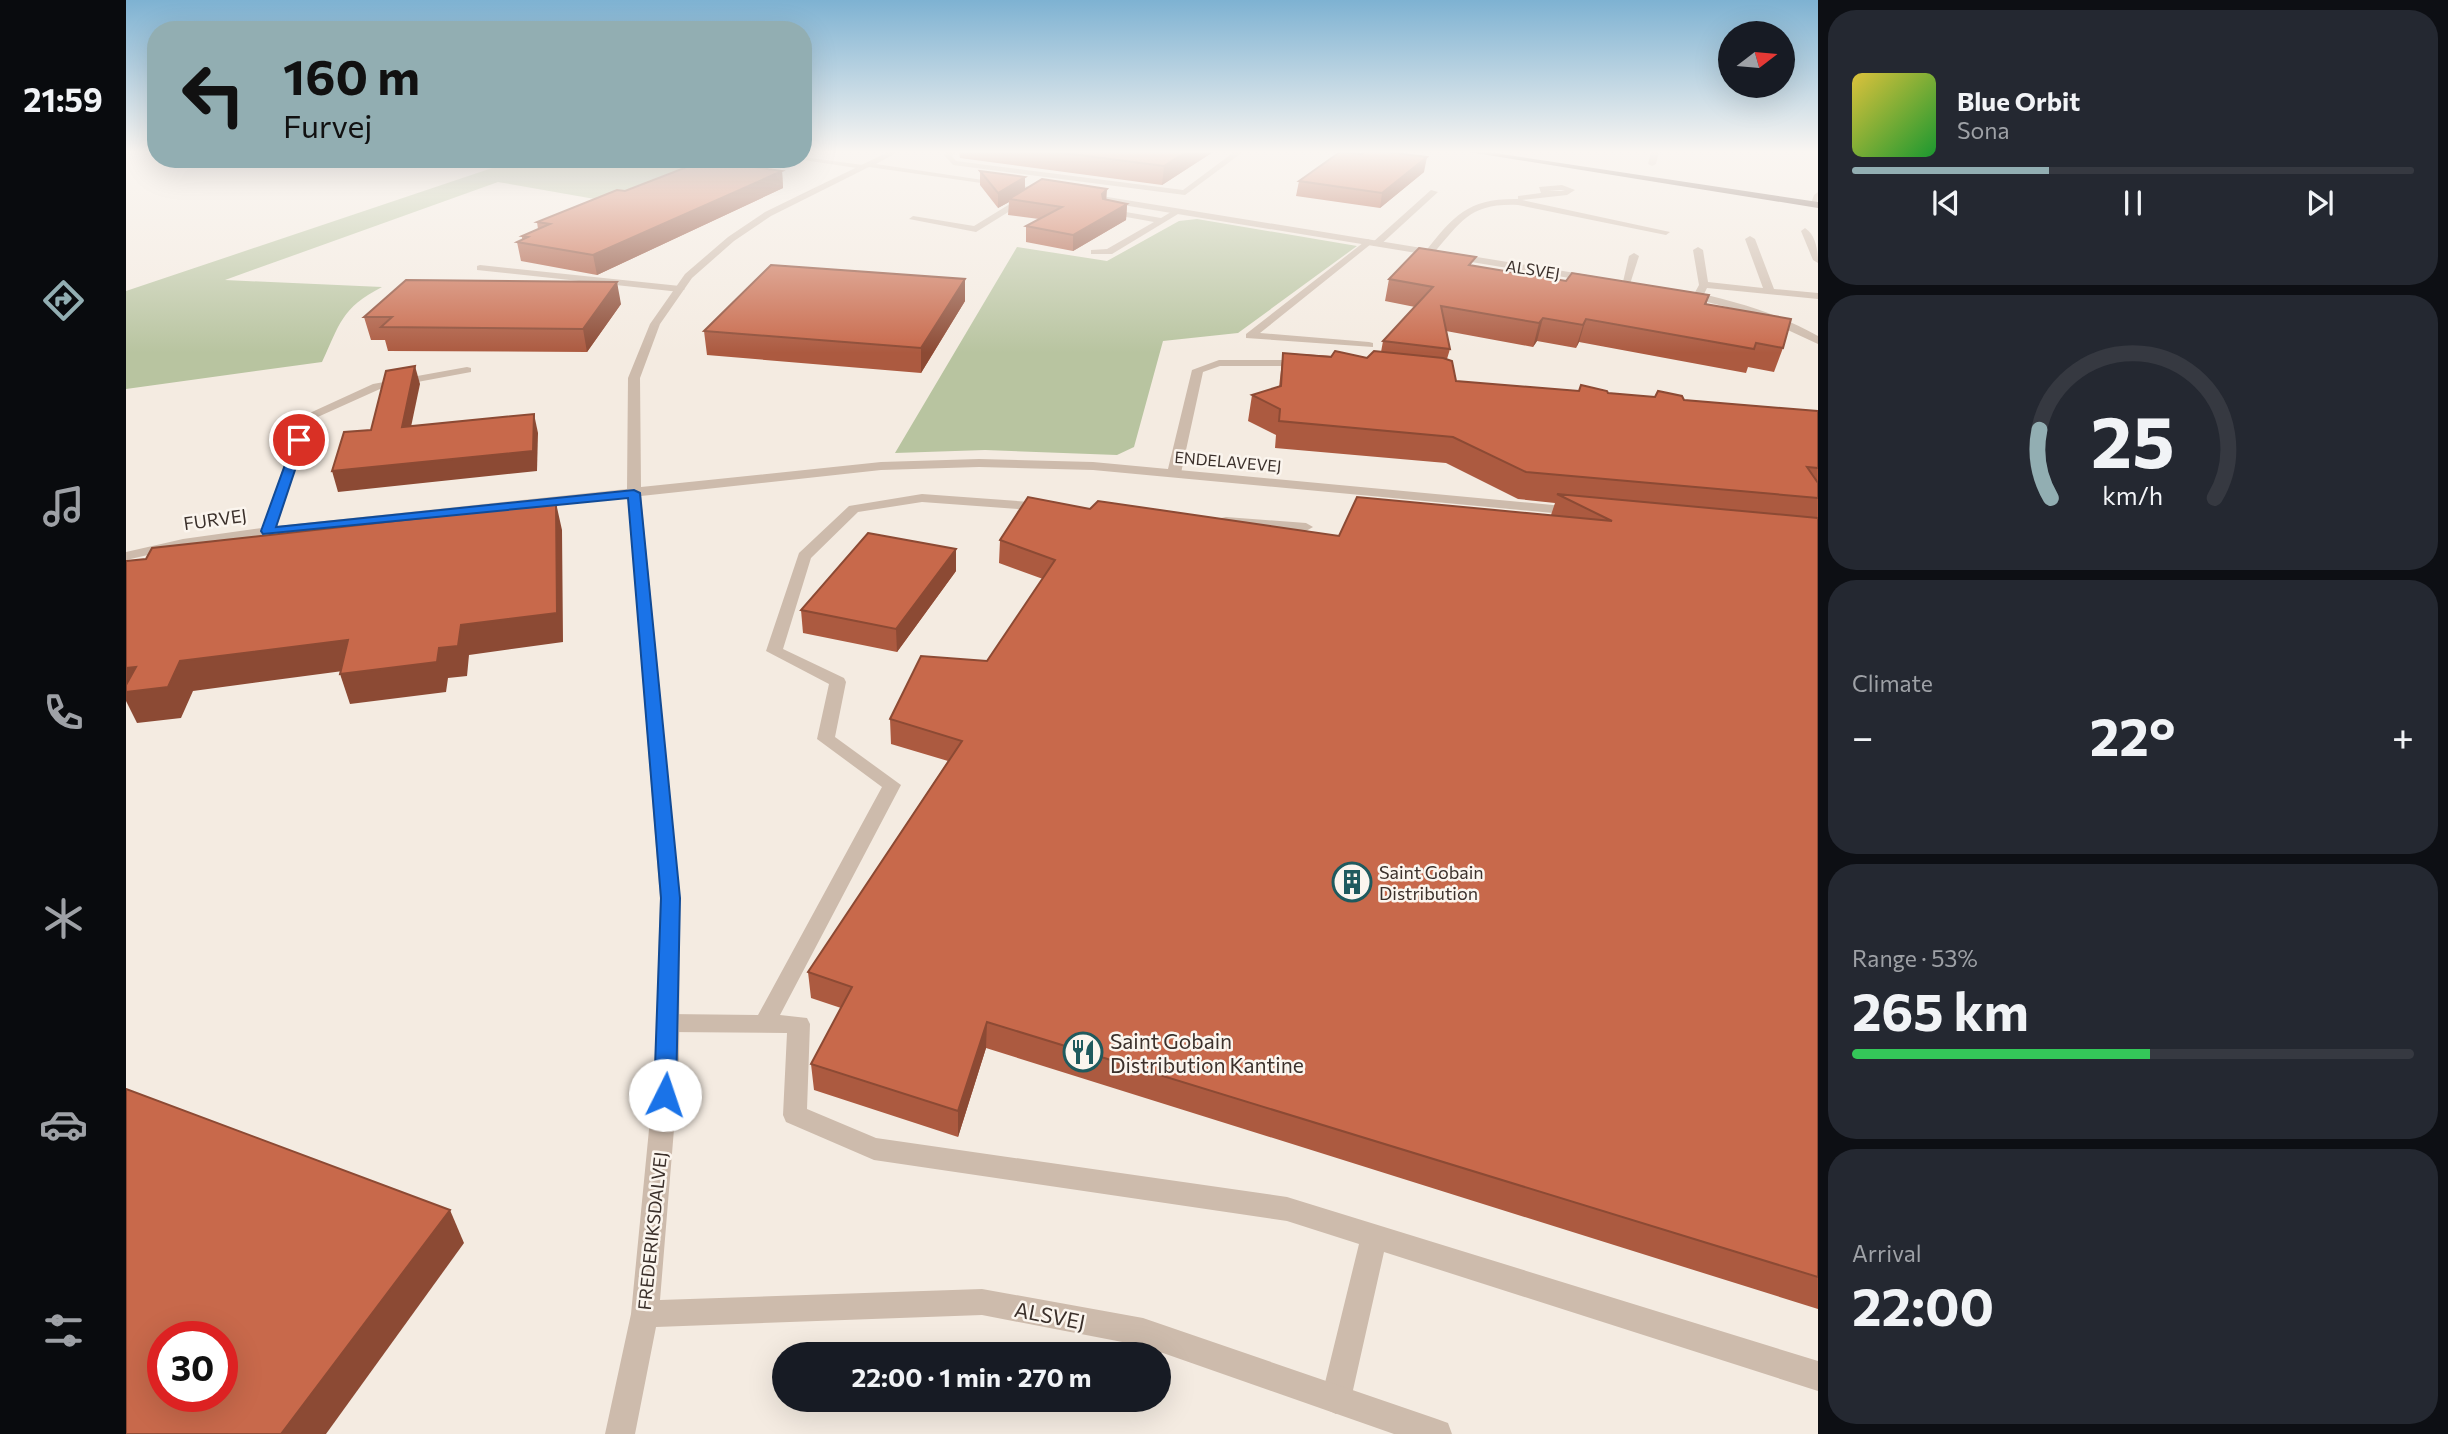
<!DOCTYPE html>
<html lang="en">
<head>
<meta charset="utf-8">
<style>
	:root { --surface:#171b24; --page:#242831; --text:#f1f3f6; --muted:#9ea1a6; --line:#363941; --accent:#92aeb2 }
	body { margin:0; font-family:Commissioner,sans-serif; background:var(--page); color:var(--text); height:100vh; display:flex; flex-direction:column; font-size:26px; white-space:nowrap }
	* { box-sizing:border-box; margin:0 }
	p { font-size:23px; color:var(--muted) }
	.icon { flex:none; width:38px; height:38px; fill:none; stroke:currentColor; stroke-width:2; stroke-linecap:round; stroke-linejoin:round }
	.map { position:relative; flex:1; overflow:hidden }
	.details { display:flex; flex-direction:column; gap:10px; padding:10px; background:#0d0f14; width:630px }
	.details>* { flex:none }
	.guide { position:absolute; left:21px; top:21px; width:665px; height:147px; border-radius:28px; box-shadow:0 7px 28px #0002; background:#92aeb2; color:#111; overflow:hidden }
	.needle { width:46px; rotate:74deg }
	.buttons { position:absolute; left:1592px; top:21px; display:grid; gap:14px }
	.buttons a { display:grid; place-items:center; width:77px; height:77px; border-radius:50%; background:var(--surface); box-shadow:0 7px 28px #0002; font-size:35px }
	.speed { position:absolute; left:21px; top:1321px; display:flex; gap:14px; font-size:35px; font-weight:700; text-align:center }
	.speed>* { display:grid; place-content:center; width:91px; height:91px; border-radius:50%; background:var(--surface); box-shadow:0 7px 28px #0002; line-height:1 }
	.speed .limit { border:10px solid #d22; background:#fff; color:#111 }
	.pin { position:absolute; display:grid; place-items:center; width:60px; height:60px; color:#fff; margin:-30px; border:4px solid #fff; border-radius:50%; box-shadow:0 2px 7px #0007 }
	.me { position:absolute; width:77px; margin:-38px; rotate:4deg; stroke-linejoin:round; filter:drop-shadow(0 0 5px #0008) }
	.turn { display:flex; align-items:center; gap:24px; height:147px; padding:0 21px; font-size:32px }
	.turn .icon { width:91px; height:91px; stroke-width:2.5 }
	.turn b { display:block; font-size:49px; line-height:60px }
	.big { font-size:52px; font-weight:700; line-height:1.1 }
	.details .tile { flex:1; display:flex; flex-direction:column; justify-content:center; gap:10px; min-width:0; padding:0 24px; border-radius:28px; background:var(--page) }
	.details .dial { align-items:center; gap:0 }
	.dial svg { height:182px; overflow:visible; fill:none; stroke:var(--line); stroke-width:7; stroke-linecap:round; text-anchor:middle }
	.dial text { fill:var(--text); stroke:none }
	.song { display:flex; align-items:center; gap:21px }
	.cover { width:84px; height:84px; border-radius:10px; background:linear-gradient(135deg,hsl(50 70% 55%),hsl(130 70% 35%)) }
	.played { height:7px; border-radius:4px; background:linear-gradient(90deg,var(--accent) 35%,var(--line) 35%) }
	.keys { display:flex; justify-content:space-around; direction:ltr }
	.heat { display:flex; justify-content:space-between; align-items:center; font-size:38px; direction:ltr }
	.charge { height:10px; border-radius:5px; background:linear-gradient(90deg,#34c759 53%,var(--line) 0) }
	.trip { position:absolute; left:646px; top:1342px; width:399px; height:70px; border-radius:35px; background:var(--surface); box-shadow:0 7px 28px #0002; font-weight:700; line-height:70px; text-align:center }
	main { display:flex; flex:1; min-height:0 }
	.menu { display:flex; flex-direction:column; width:126px; justify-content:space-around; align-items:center; background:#090b0e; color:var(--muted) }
	.menu .icon { width:49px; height:49px }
	.menu .on { color:var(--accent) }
	.menu b { font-size:32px; color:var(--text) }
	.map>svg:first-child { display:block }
	.green { fill:#b8c4a0 }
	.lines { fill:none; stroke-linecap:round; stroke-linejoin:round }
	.service { fill:#cdbbac; fill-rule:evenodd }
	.minor { fill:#cdbbac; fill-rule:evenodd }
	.primary { fill:#7d675c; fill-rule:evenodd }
	.wall { fill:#ac5a40 }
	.shaded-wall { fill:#8c4a34 }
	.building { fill:#c8694b; stroke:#8c4a34; stroke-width:2; fill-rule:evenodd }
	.route { fill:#1a73e8; stroke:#114b97; stroke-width:2 }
	.labels { text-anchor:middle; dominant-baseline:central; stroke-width:5; stroke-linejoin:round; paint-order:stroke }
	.far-street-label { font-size:16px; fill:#3b302b; stroke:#fbf5ee }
	.street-label { font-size:18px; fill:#3b302b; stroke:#fbf5ee }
	.poi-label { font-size:18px; fill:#3b302b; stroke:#fbf5ee; text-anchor:start }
	.near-poi-label { font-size:21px; fill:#3b302b; stroke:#fbf5ee; text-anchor:start }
	.near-street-label { font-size:21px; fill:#3b302b; stroke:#fbf5ee }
</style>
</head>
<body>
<main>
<nav class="menu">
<b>21:59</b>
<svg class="icon on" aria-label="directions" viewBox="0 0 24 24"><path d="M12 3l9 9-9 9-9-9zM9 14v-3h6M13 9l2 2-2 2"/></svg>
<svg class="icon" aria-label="music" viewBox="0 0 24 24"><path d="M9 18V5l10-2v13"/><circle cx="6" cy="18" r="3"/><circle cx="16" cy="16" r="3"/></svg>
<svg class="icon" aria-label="phone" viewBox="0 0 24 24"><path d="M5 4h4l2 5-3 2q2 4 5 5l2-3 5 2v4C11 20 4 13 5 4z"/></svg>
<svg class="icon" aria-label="climate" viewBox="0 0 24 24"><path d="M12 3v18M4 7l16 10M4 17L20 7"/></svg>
<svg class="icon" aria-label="car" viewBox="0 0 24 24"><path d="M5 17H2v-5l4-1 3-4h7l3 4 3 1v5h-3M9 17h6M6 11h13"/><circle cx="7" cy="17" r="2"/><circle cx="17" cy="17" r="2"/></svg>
<svg class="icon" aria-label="filters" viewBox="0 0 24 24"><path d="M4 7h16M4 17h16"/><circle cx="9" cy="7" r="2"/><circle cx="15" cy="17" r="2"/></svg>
</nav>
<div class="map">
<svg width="1692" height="1434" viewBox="0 0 1692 1434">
	<rect width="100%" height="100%" fill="#f4ebe1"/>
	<!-- green -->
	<g class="green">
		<path d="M393 159H588L480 201 372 182 99 280 256 287C215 308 214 324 196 362L0 389V291Z"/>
		<polygon points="1071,219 1231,246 1112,333 1037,341 1008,447 991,455 859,450 769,453 891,247 981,261 1053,221"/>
	</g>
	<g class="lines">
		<!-- service -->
		<g class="service">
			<polygon points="822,152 831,152 826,156 830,161 1057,190 1108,152 1117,152 1059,195 827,165 818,155"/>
			<polygon points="677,157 737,165 741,167 737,169 671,159 677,159"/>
			<path d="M1436 185 1449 190 1441 195 1396 200 1544 232 1540 235 1392 205C1345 203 1336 220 1307 254L1299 252C1328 215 1343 198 1392 199V196L1415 193 1413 187ZM1435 190 1439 191H1422Z"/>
			<polygon points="1305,190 1312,192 1253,246 1247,246 1247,242"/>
			<polygon points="1692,192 1691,204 1684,206 1688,195"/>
			<polygon points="902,193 905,198 850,232 783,219 787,216 848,226"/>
			<polygon points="984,206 988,210 1035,218 1050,209 1057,211 986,254 965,254 965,250 981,249 1028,222 978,213 978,209"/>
			<path d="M1679 228C1690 235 1692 251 1692 263L1687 260 1675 231Z"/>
			<polygon points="1624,236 1629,239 1648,289 1692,293 1692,299 1581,288 1576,298 1568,298 1567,296 1573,285 1567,250 1572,247 1577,250 1582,282 1637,288 1619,239"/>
			<polygon points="1242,239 1247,242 1245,244 1134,333 1243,342 1247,343 1247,347 1120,338 1120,334"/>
			<polygon points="1508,253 1513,256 1504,284 1496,286 1503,256"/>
			<polygon points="354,265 554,286 559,289 554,292 351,270 351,266"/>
			<polygon points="1093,360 1178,360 1184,363 1178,366 1094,366 1077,372 1055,473 1053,476 1043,476 1041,473 1066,370"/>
			<polygon points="341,367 345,368 345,372 254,389 185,420 175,417 247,384"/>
			<polygon points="796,494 919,503 926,507 919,511 796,502 732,512 685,558 657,649 718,678 720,682 709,737 775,785 654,1015 681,1018 684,1024 681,1109 750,1138 1161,1197 1692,1361 1692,1391 1258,1252 1225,1399 1220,1409 1210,1414 1200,1409 1195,1399 1233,1244 1161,1221 748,1160 660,1122 657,1115 661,1033 542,1032 534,1029 531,1023 534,1017 542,1014 632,1015 756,787 691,739 703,684 640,651 673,553 723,506"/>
			<polygon points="1100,517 1180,523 1187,527 1180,531 1095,524 1095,518"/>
		</g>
		<!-- minor -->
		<g class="minor">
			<polygon points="762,152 772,152 750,164 930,191 926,193 743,167 645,216 608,241 566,278 534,324 514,378 515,487 755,462 853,459 967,462 1448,507 1455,511 1448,515 967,470 853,467 755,470 515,496 554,898 553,1068 534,1300 856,1289 1017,1318 1311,1419 1322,1423 1326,1434 1268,1434 1017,1346 856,1315 530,1327 509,1434 479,1434 505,1314 529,1068 534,898 502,497 142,535 57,547 0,560 0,552 57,539 136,528 175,417 181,413 187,417 151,526 501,489 502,378 524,324 559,274 602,237 639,212"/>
			<polygon points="1525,152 1533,152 1530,164 1526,166 1522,164"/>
			<polygon points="957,193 1468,276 1473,279 1468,282 954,198"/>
			<path d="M1561 291C1607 300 1651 313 1692 336V344L1625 313 1557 296V292Z"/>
		</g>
		<!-- primary -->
		<polygon class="primary" points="1343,152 1362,152 1692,202 1692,208"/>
	</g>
	<!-- wall -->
	<g class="wall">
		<polygon points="833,152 1087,152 1036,185 834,158"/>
		<polygon points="656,171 657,188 471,275 395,261 391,242 396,240 396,236 412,229 411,222 499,191"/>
		<polygon points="854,171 899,177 899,189 981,200 1001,204 1000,220 947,251 900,242 900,226 913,219 882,215 883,202 872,208 854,185"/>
		<polygon points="1298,172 1254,208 1170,196 1173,181"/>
		<polygon points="1348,266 1440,281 1583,295 1580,305 1657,348 1648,372 1622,367 1620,373 1453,342 1450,348 1411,341 1407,347 1320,331 1324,349 1321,359 1330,381 1692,411 1692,1309 860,1048 832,1137 688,1090 685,1064 715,1008 685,998 682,972 822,761 765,744 764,719 861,661 917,579 873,563 874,540 964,509 1213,536 1425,515 1429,503 1392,499 1320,463 1149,448 1150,435 1122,421 1126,395 1153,387 1157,353 1241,358 1255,352 1257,341 1289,307 1259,301 1263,279"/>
		<polygon points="839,279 839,301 795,373 581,355 578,331"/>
		<polygon points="495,304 461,352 262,351 259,340 245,340 238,317"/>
		<polygon points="830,571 771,652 677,633 675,610"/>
	</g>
	<!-- shaded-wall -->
	<g class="shaded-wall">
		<polygon points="1060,152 1087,152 1036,185 1038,166"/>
		<polygon points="1301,157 1298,172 1254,208 1256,193"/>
		<polygon points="656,171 657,188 471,275 467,255"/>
		<polygon points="899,177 899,192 883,199 883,202 872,208 872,193"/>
		<polygon points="981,189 980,205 975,209 976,194"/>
		<polygon points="1001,204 1000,220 947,251 947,235"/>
		<polygon points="839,279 839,301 795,373 795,348"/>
		<polygon points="491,282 495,304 461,352 457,329"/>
		<polygon points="1417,318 1411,341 1407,347 1413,323"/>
		<polygon points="1460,319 1453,342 1450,348 1457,325"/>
		<polygon points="289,366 294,384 281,446 276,427"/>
		<polygon points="408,414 412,433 411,471 212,492 206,471"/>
		<polygon points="430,503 436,530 437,642 343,655 341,676 322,678 320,692 224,704 214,674 313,648 335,625"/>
		<polygon points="830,549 830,571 771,652 770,629"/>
		<polygon points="222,640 232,669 67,691 55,718 11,723 0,701 0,668"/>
		<polygon points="861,1022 860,1048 832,1137 832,1111"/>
		<polygon points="324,1210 338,1243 200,1434 155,1434"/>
	</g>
	<!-- building -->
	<g class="building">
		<polygon points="930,152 1060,152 1038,166"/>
		<polygon points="1214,152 1236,154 1238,152 1262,152 1301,157 1256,193 1173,181"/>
		<polygon points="579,160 656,171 467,255 391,242 402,237 396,236 424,224 411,222 491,190 499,191"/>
		<polygon points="854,171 899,177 872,193"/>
		<polygon points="916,179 981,189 976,194 977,199 1001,204 947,235 900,226 936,207 883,199"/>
		<polygon points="1293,248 1350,257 1343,265 1440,281 1446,273 1583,295 1579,304 1665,319 1657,348 1630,343 1628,349 1460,319 1457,325 1417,318 1413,323 1315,306 1324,349 1257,341 1307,287 1263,279"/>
		<polygon points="645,265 839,279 795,348 578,331"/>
		<polygon points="280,280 491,282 457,329 255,327 266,317 238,317"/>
		<polygon points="1209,351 1241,358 1248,351 1317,358 1326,361 1330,381 1453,391 1455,385 1481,391 1482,393 1529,397 1532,391 1556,396 1558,400 1692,411 1692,468 1681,467 1692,483 1692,498 1400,472 1327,437 1153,421 1154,409 1126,395 1155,386 1157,353 1205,357"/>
		<polygon points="289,366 276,427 408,414 407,451 206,471 218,432 245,430 260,371"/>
		<polygon points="1431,494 1692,518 1692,1277 861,1022 832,1111 685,1064 726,987 682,972 836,741 764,719 795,656 861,661 929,560 874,540 902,497 964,509 972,501 1213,536 1231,497 1486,521"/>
		<polygon points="430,503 431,613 335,625 332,646 313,648 311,662 214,674 222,640 54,661 42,687 0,692 0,685 10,667 0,668 0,561 20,559 26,548"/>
		<polygon points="742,533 830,549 770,629 675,610"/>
		<path d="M0 1089 324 1210 155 1434H0ZM37 1337H96V1396H37Z"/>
	</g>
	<!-- sky -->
	<linearGradient id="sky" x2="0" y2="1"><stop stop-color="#7eb2d2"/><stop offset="0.43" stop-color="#faf6f2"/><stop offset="1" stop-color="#faf6f2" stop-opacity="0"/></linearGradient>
	<rect width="1692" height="353" fill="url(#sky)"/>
	<!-- route -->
	<polygon class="route" points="173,437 179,440 150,527 508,490 514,493 554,898 550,1095 547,1102 539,1104 531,1102 528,1095 535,898 502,498 137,534 135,531 168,440"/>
	<!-- icons -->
	<defs>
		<symbol id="building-ring" viewBox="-11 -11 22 22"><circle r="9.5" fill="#fbf5ee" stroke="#1f5a5e" stroke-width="1.5"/><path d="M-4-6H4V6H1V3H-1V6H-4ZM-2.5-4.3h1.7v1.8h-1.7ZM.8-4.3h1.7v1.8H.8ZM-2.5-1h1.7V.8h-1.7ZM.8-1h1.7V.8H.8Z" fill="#1f5a5e"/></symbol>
		<symbol id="restaurant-ring" viewBox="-11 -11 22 22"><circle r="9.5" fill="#fbf5ee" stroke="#1f5a5e" stroke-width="1.5"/><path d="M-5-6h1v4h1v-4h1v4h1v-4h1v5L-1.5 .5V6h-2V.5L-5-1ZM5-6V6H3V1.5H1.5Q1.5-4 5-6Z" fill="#1f5a5e"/></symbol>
	</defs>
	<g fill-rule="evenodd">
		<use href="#building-ring" x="1204" y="860" width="44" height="44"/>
		<use href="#restaurant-ring" x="935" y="1030" width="44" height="44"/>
	</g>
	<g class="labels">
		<!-- far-street labels -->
		<g class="far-street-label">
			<text transform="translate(1407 269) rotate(9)">ALSVEJ</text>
			<text transform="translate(1102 461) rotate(5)">ENDELAVEVEJ</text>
		</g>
		<!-- street labels -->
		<g class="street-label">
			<text transform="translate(89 519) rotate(-8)">FURVEJ</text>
			<text transform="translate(526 1231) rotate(-84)">FREDERIKSDALVEJ</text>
		</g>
		<!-- poi labels -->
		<g class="poi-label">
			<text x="1253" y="872">Saint Gobain<tspan x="1253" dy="21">Distribution</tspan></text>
		</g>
		<!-- near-poi labels -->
		<g class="near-poi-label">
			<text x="984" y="1040">Saint Gobain<tspan x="984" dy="24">Distribution Kantine</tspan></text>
		</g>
		<!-- near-street labels -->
		<g class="near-street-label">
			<text transform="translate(924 1315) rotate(11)">ALSVEJ</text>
		</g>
	</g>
</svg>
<div class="buttons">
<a><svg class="needle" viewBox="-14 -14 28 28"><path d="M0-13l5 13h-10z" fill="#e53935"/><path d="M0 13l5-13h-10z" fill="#9ea1a6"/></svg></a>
</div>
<div class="speed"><div class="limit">30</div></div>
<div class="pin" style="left:173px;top:440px;background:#d93025"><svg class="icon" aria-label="arrive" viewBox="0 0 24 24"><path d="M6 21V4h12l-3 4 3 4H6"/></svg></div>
<svg class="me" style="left:539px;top:1095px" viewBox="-20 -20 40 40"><circle r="19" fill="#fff"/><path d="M0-13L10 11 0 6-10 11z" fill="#1a73e8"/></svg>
<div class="trip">22:00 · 1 min · 270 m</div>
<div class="guide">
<div class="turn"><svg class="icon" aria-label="left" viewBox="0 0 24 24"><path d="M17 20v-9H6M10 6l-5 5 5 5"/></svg><div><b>160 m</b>Furvej</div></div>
</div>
</div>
<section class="details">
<div class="tile">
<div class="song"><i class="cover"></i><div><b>Blue Orbit</b><p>Sona</p></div></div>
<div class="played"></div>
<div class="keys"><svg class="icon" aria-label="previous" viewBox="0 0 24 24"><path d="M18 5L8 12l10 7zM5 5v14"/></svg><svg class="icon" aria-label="pause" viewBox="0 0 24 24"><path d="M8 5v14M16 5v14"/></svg><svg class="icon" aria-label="next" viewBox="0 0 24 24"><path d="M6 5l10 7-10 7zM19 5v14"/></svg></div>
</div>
<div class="tile dial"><svg viewBox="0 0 100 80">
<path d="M14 69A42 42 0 1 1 86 69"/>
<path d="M14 69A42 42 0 0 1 9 39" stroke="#92aeb2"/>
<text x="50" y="56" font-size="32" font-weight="700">25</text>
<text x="50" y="72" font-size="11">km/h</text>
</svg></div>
<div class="tile"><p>Climate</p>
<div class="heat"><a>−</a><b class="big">22°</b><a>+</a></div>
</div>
<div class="tile"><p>Range · 53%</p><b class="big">265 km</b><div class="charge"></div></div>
<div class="tile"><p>Arrival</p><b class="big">22:00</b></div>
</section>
</main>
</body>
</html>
